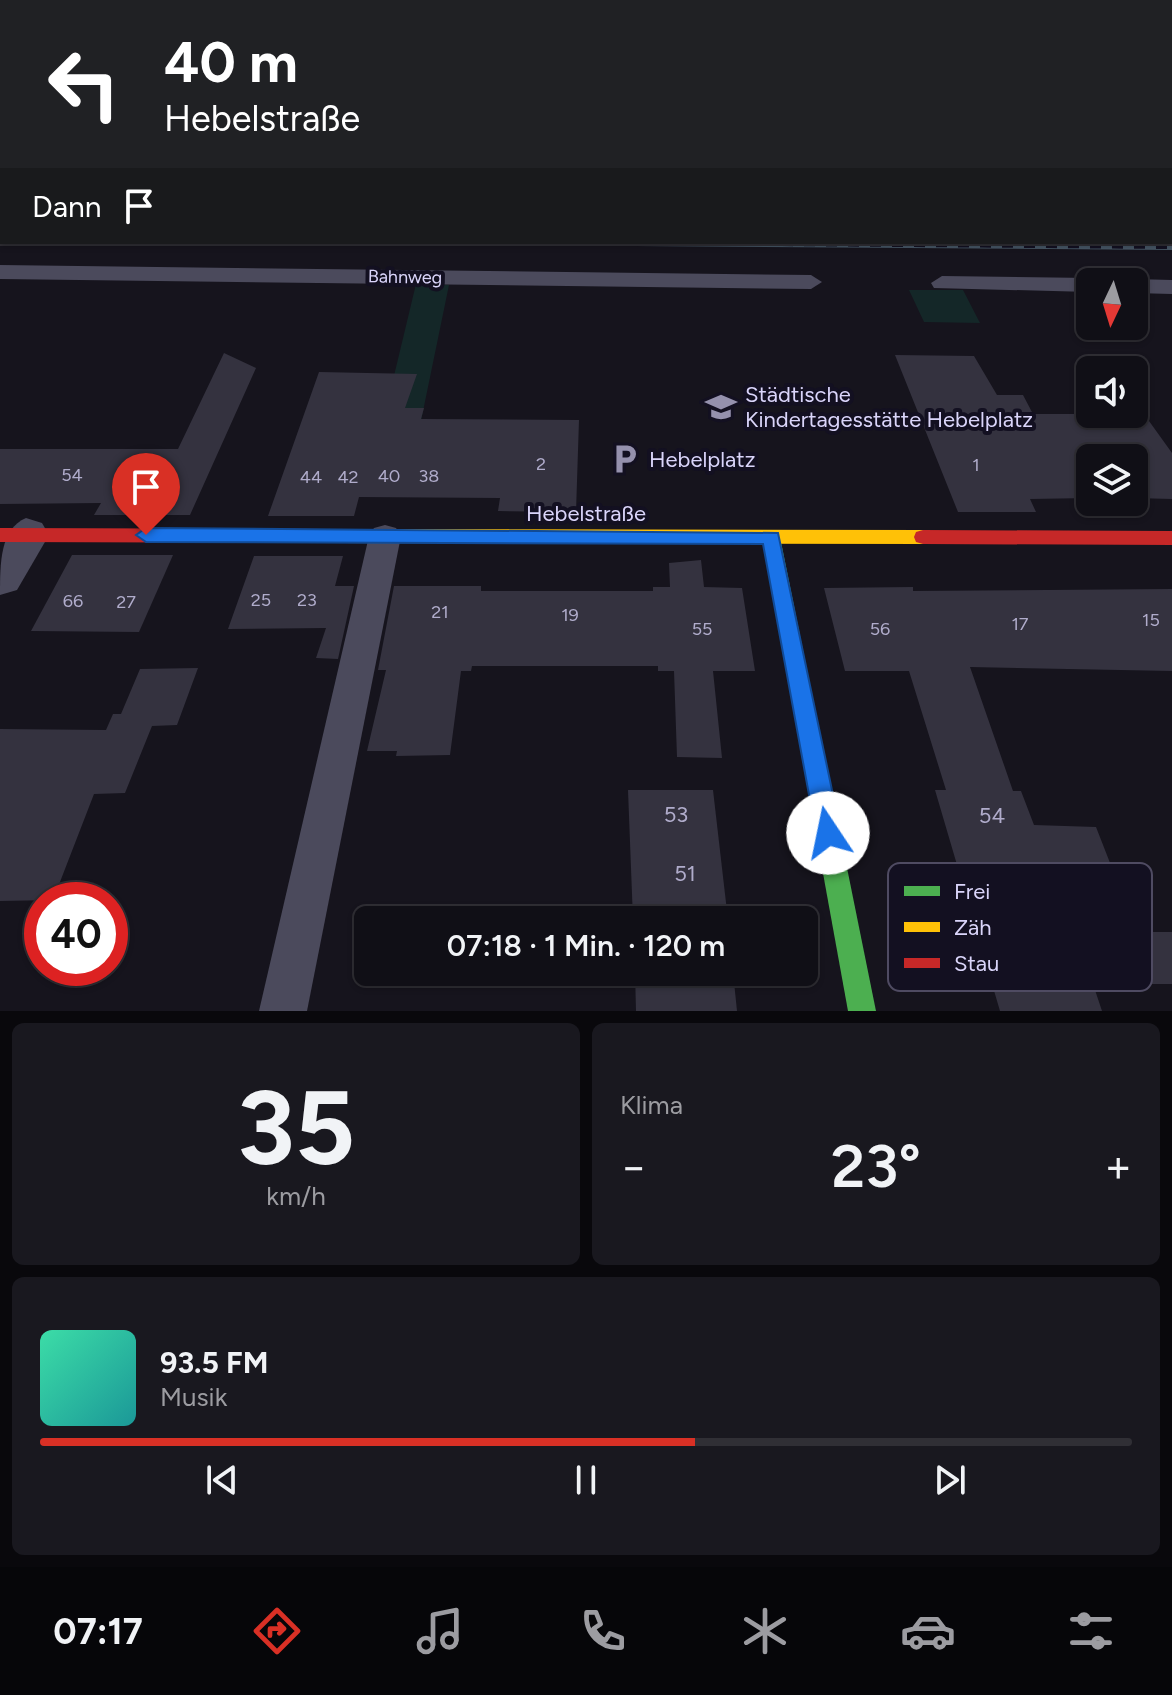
<!DOCTYPE html>
<html lang="de">
<head>
<meta charset="utf-8">
<style>
	:root { --surface:#100f16; --page:#19181f; --text:#f1f3f6; --muted:#9c9ca1; --line:#302f35; --accent:#d93025 }
	body { margin:0; font-family:Figtree,sans-serif; background:var(--page); color:var(--text); height:100vh; display:flex; flex-direction:column; font-size:30px; white-space:nowrap }
	* { box-sizing:border-box; margin:0 }
	p { font-size:26px; color:var(--muted) }
	.icon { flex:none; width:44px; height:44px; fill:none; stroke:currentColor; stroke-width:2; stroke-linecap:round; stroke-linejoin:round }
	.map { position:relative; height:1011px; overflow:hidden }
	.panel { display:flex; flex-direction:column; gap:12px; padding:12px; background:#09080c; flex:1 }
	.panel>* { flex:none }
	.top-card { position:absolute; left:0px; top:0px; width:1172px; height:244px; box-shadow:0 2px 6px #0004,0 0 0 2px var(--line); background:#202124; color:#fff; overflow:hidden }
	.needle { width:52px; rotate:184deg }
	.tools { position:absolute; left:1076px; top:268px; display:grid; gap:16px }
	.tools a { display:grid; place-items:center; width:72px; height:72px; border-radius:12px; background:var(--surface); box-shadow:0 2px 6px #0004,0 0 0 2px var(--line); font-size:40px }
	.speed { position:absolute; left:24px; top:882px; display:flex; gap:16px; font-size:40px; font-weight:700; text-align:center }
	.speed>* { display:grid; place-content:center; width:104px; height:104px; border-radius:50%; background:var(--surface); box-shadow:0 2px 6px #0004,0 0 0 2px var(--line); line-height:1 }
	.speed .limit { border:12px solid #d22; background:#fff; color:#111 }
	.pin { position:absolute; display:grid; place-items:center; width:68px; height:68px; color:#fff; margin:-82px -34px; border-radius:50% 50% 50% 0; rotate:-45deg; box-shadow:0 0 8px #0007 }
	.pin .icon { rotate:45deg }
	.me { position:absolute; width:88px; margin:-44px; rotate:349deg; stroke-linejoin:round; filter:drop-shadow(0 0 6px #0008) }
	.turn { display:flex; align-items:center; gap:28px; height:168px; padding:0 32px; font-size:36px }
	.turn .icon { width:104px; height:104px; stroke-width:2.5 }
	.turn b { display:block; font-size:56px; line-height:68px }
	.then { display:flex; align-items:center; height:76px; padding:0 32px; background:#0003; gap:16px; font-size:30px }
	.big { font-size:60px; font-weight:600; line-height:1.1 }
	.panel .widget { flex:1; display:flex; flex-direction:column; justify-content:center; gap:12px; min-width:0; padding:0 28px; border-radius:12px; background:var(--page) }
	.panel .dial { align-items:center; gap:0 }
	.dial b { font-size:104px; line-height:1 }
	.song { display:flex; align-items:center; gap:24px }
	.cover { width:96px; height:96px; border-radius:12px; background:linear-gradient(135deg,hsl(160 70% 55%),hsl(180 70% 35%)) }
	.played { height:8px; border-radius:4px; background:linear-gradient(90deg,var(--accent) 60%,var(--line) 60%) }
	.keys { display:flex; justify-content:space-around; direction:ltr }
	.heat { display:flex; justify-content:space-between; align-items:center; font-size:44px; direction:ltr }
	.panel .tiles { flex:1; display:grid; gap:12px; grid-template-columns:1fr 1fr }
	.widget:last-child { grid-column:span 2 }
	.trip { position:absolute; left:354px; top:906px; width:464px; height:80px; border-radius:12px; background:var(--surface); box-shadow:0 2px 6px #0004,0 0 0 2px var(--line); font-weight:600; line-height:80px; text-align:center }
	.menu { display:flex; height:128px; justify-content:space-around; align-items:center; background:#060609; color:var(--muted) }
	.menu .icon { width:56px; height:56px }
	.menu .active { color:var(--accent) }
	.menu b { font-size:36px; color:var(--text) }
	.map>svg:first-child { display:block }
	.green { fill:#142728 }
	.building { fill:#34323f }
	.lines { fill:none; stroke-linecap:round; stroke-linejoin:round }
	.lane { fill:#4b4a5c; fill-rule:evenodd }
	.street { fill:#4b4a5c; fill-rule:evenodd }
	.fast { fill:#4caf50; fill-rule:evenodd }
	.slow { fill:#ffc107; fill-rule:evenodd }
	.jam { fill:#c62828; fill-rule:evenodd }
	.rail-casing { stroke:#455564; stroke-width:6 }
	.rail { stroke:#131021; stroke-width:4; stroke-dasharray:11; stroke-linecap:butt }
	.route { fill:#1a73e8; stroke:#114b97; stroke-width:2 }
	.labels { text-anchor:middle; dominant-baseline:central; stroke-width:8; stroke-linejoin:round; paint-order:stroke }
	.far-street-label { font-size:18px; fill:#dad5fa; stroke:#131021 }
	.number-label { font-size:18px; fill:#b0accb }
	.poi-label { font-size:22px; fill:#dad5fa; stroke:#131021; text-anchor:start }
	.street-label { font-size:22px; fill:#dad5fa; stroke:#131021 }
	.near-number-label { font-size:22px; fill:#b0accb }
	.key { fill:#131021; stroke:#4f4b62; stroke-width:2 }
	.key-label { font-size:22px; fill:#dad5fa }
</style>
</head>
<body>
<div class="map">
<svg width="1172" height="1011" viewBox="0 0 1172 1011">
	<rect width="100%" height="100%" fill="#16141d"/>
	<!-- green -->
	<g class="green">
		<polygon points="0,0 761,0 2,2 2,134"/>
		<polygon points="792,0 1172,0 1172,60 1170,2"/>
		<polygon points="416,284 449,285 414,455 375,455"/>
		<polygon points="909,290 963,290 980,323 924,322"/>
	</g>
	<!-- building -->
	<g class="building">
		<polygon points="224,353 256,368 190,515 94,515 101,503 0,504 0,449 178,449"/>
		<polygon points="895,355 974,356 997,395 1023,395 1033,414 1144,414 1172,453 1172,499 1134,498 1134,458 1090,458 1090,498 1030,499 1036,512 958,512"/>
		<polygon points="319,372 417,374 405,408 424,408 421,419 579,420 576,512 498,511 500,498 359,497 354,516 268,516"/>
		<polygon points="72,555 173,555 139,632 31,631"/>
		<polygon points="254,556 343,556 335,586 354,586 338,659 316,658 326,628 228,629"/>
		<polygon points="701,560 704,587 742,588 755,671 713,671 722,758 677,757 674,671 658,671 658,666 472,666 471,671 461,671 450,755 396,756 397,751 367,751 386,670 378,670 394,586 481,586 481,591 653,591 653,587 670,587 669,563"/>
		<polygon points="913,587 913,591 1172,589 1172,671 970,667 1013,791 1021,791 1034,825 1096,827 1137,932 1172,932 1172,984 1093,984 1102,1011 1000,1011 935,790 946,790 909,671 845,671 824,588"/>
		<polygon points="198,668 177,725 152,726 125,793 94,794 53,900 0,901 0,729 106,730 113,714 121,714 140,669"/>
		<polygon points="628,790 713,790 728,920 633,920"/>
		<polygon points="635,972 733,972 737,1011 636,1011"/>
	</g>
	<g class="lines">
		<!-- lane -->
		<g class="lane">
			<polygon points="0,265 811,275 822,282 811,289 0,279"/>
			<polygon points="942,276 1090,278 1099,282 1090,282 1090,292 934,288 931,283"/>
			<polygon points="1134,279 1172,280 1172,294 1134,293 1134,282 1125,282"/>
			<polygon points="385,525 396,528 401,536 307,1011 259,1011 369,536 374,528"/>
		</g>
		<!-- street -->
		<path class="street" d="M26 518 42 523 49 535 17 590 0 595C0 563 0 529 26 518Z"/>
		<!-- fast -->
		<g class="fast">
			<rect x="1170" y="184" width="2" height="6"/>
			<polygon points="771,530 778,532 780,537 876,1011 848,1011 762,537 764,532"/>
		</g>
		<!-- slow -->
		<polygon class="slow" points="328,529 923,530 930,532 932,537 930,542 923,544 328,543 321,541 319,536 321,531"/>
		<!-- jam -->
		<g class="jam">
			<rect x="0" y="162" width="2" height="6"/>
			<polygon points="0,528 328,529 335,531 337,536 335,541 328,543 0,542"/>
			<polygon points="923,530 1172,531 1172,545 923,544 916,542 914,537 916,532"/>
		</g>
		<defs>
			<polyline id="rail" points="496,242 1172,247"/>
		</defs>
		<!-- rail casing -->
		<use href="#rail" class="rail-casing"/>
		<!-- rail -->
		<use href="#rail" class="rail"/>
	</g>
	<!-- route -->
	<polygon class="route" points="146,528 778,533 841,833 837,842 828,845 819,842 816,833 763,544 146,542 136,535"/>
	<!-- icons -->
	<defs>
		<symbol id="school-bare" viewBox="-9 -9 18 18"><path d="M0-5L7-2L0 1L-7-2ZM-4 1L0 2.5L4 1V4Q0 6-4 4Z" fill="#9591ad" stroke="#131021" stroke-width="2.5" paint-order="stroke"/></symbol>
		<symbol id="parking-bare" viewBox="-9 -9 18 18"><path d="M-3.5-5.5H1a3.5 3.5 0 0 1 0 7H-1V5.5H-3.5ZM-1-3.4V-.6H.8a1.4 1.4 0 0 0 0-2.8Z" fill="#9591ad" stroke="#131021" stroke-width="2.5" paint-order="stroke"/></symbol>
	</defs>
	<g fill-rule="evenodd">
		<use href="#school-bare" x="699" y="385" width="44" height="44"/>
		<use href="#parking-bare" x="603" y="437" width="44" height="44"/>
	</g>
	<g class="labels">
		<!-- far-street labels -->
		<g class="far-street-label">
			<text transform="translate(405 277) rotate(1)">Bahnweg</text>
		</g>
		<!-- number labels -->
		<g class="number-label">
			<text x="541" y="464">2</text>
			<text x="976" y="465">1</text>
			<text x="72" y="475">54</text>
			<text x="389" y="476">40</text>
			<text x="429" y="476">38</text>
			<text x="311" y="477">44</text>
			<text x="348" y="477">42</text>
			<text x="261" y="600">25</text>
			<text x="307" y="600">23</text>
			<text x="73" y="601">66</text>
			<text x="126" y="602">27</text>
			<text x="440" y="612">21</text>
			<text x="570" y="615">19</text>
			<text x="1151" y="620">15</text>
			<text x="1020" y="624">17</text>
			<text x="702" y="629">55</text>
			<text x="880" y="629">56</text>
		</g>
		<!-- poi labels -->
		<g class="poi-label">
			<text x="745" y="394">Städtische<tspan x="745" dy="25">Kindertagesstätte Hebelplatz</tspan></text>
			<text x="649" y="459">Hebelplatz</text>
		</g>
		<!-- street labels -->
		<g class="street-label">
			<text x="586" y="513">Hebelstraße</text>
		</g>
		<!-- near-number labels -->
		<g class="near-number-label">
			<text x="676" y="814">53</text>
			<text x="992" y="815">54</text>
			<text x="685" y="873">51</text>
		</g>
	</g>
	<!-- legend -->
	<rect x="888" y="863" width="264" height="128" rx="12" class="key"/>
	<rect x="904" y="886" width="36" height="10" fill="#4caf50"/>
	<rect x="904" y="922" width="36" height="10" fill="#ffc107"/>
	<rect x="904" y="958" width="36" height="10" fill="#c62828"/>
	<g class="key-label">
		<text x="954" y="899">Frei</text>
		<text x="954" y="935">Zäh</text>
		<text x="954" y="971">Stau</text>
	</g>
</svg>
<div class="tools">
<a><svg class="needle" viewBox="-14 -14 28 28"><path d="M0-13l5 13h-10z" fill="#e53935"/><path d="M0 13l5-13h-10z" fill="#9c9ca1"/></svg></a>
<a><svg class="icon" aria-label="sound" viewBox="0 0 24 24"><path d="M4 9h4l5-4v14l-5-4H4zM17 9q2 3 0 6"/></svg></a>
<a><svg class="icon" aria-label="layers" viewBox="0 0 24 24"><path d="M12 4l9 5-9 5-9-5zM3 14l9 5 9-5"/></svg></a>
</div>
<div class="speed"><div class="limit">40</div></div>
<div class="pin" style="left:146px;top:535px;background:#d93025"><svg class="icon" aria-label="arrive" viewBox="0 0 24 24"><path d="M6 21V4h12l-3 4 3 4H6"/></svg></div>
<svg class="me" style="left:828px;top:833px" viewBox="-20 -20 40 40"><circle r="19" fill="#fff"/><path d="M0-13L10 11 0 6-10 11z" fill="#1a73e8"/></svg>
<div class="trip">07:18 · 1 Min. · 120 m</div>
<div class="top-card">
<div class="turn"><svg class="icon" aria-label="left" viewBox="0 0 24 24"><path d="M17 20v-9H6M10 6l-5 5 5 5"/></svg><div><b>40 m</b>Hebelstraße</div></div>
<div class="then">Dann<svg class="icon" aria-label="arrive" viewBox="0 0 24 24"><path d="M6 21V4h12l-3 4 3 4H6"/></svg></div>
</div>
</div>
<section class="panel">
<div class="tiles">
<div class="widget dial"><b>35</b><p>km/h</p></div>
<div class="widget"><p>Klima</p>
<div class="heat"><a>−</a><b class="big">23°</b><a>+</a></div>
</div>
<div class="widget">
<div class="song"><i class="cover"></i><div><b>93.5 FM</b><p>Musik</p></div></div>
<div class="played"></div>
<div class="keys"><svg class="icon" aria-label="previous" viewBox="0 0 24 24"><path d="M18 5L8 12l10 7zM5 5v14"/></svg><svg class="icon" aria-label="pause" viewBox="0 0 24 24"><path d="M8 5v14M16 5v14"/></svg><svg class="icon" aria-label="next" viewBox="0 0 24 24"><path d="M6 5l10 7-10 7zM19 5v14"/></svg></div>
</div>
</div>
</section>
<nav class="menu">
<b>07:17</b>
<svg class="icon active" aria-label="directions" viewBox="0 0 24 24"><path d="M12 3l9 9-9 9-9-9zM9 14v-3h6M13 9l2 2-2 2"/></svg>
<svg class="icon" aria-label="music" viewBox="0 0 24 24"><path d="M9 18V5l10-2v13"/><circle cx="6" cy="18" r="3"/><circle cx="16" cy="16" r="3"/></svg>
<svg class="icon" aria-label="phone" viewBox="0 0 24 24"><path d="M5 4h4l2 5-3 2q2 4 5 5l2-3 5 2v4C11 20 4 13 5 4z"/></svg>
<svg class="icon" aria-label="climate" viewBox="0 0 24 24"><path d="M12 3v18M4 7l16 10M4 17L20 7"/></svg>
<svg class="icon" aria-label="car" viewBox="0 0 24 24"><path d="M5 17H2v-5l4-1 3-4h7l3 4 3 1v5h-3M9 17h6M6 11h13"/><circle cx="7" cy="17" r="2"/><circle cx="17" cy="17" r="2"/></svg>
<svg class="icon" aria-label="filters" viewBox="0 0 24 24"><path d="M4 7h16M4 17h16"/><circle cx="9" cy="7" r="2"/><circle cx="15" cy="17" r="2"/></svg>
</nav>
</body>
</html>
